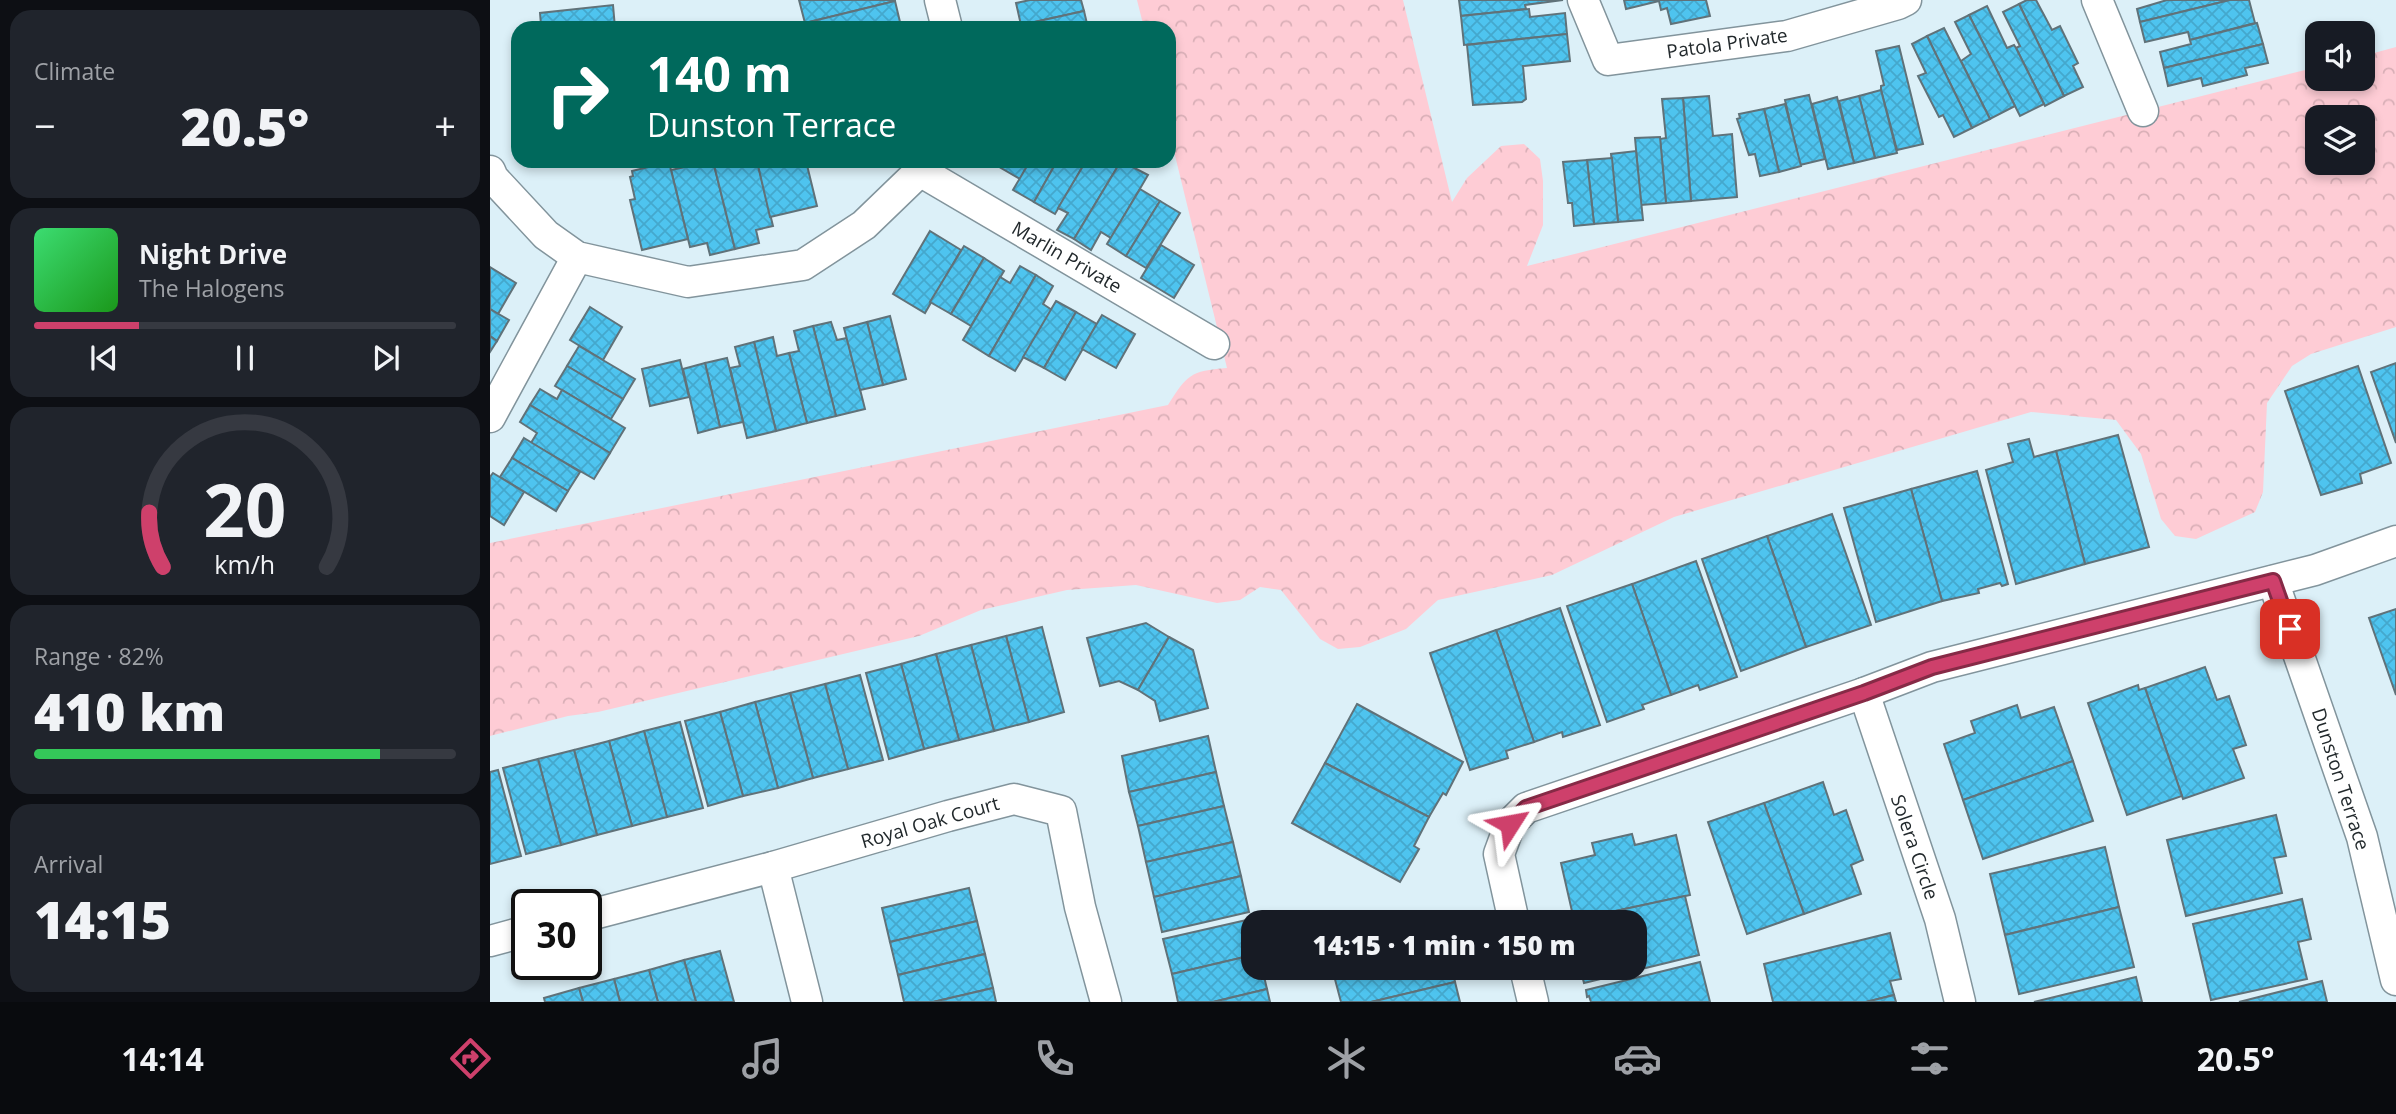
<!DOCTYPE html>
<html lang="en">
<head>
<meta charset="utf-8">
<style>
	:root { --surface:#171b24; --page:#20242c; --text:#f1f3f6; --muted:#9ea1a6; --line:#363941; --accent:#ce406b }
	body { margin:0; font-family:"Open Sans",sans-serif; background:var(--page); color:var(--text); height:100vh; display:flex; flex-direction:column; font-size:26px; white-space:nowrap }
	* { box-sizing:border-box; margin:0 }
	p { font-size:23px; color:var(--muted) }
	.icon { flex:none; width:38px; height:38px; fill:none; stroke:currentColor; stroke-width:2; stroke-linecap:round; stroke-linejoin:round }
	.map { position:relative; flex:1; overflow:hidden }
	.drawer { display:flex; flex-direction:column; gap:10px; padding:10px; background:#0d0f14; width:490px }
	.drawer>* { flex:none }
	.hud { position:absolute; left:21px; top:21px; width:665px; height:147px; border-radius:21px; box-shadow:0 4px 10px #0003; background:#00695c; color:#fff; overflow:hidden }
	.controls { position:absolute; left:1815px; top:21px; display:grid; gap:14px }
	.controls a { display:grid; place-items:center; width:70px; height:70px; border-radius:14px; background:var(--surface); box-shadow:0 4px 10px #0003; font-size:35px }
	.speed { position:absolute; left:21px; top:889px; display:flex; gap:14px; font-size:35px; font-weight:700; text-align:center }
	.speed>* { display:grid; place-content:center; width:91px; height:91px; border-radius:50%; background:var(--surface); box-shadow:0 4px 10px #0003; line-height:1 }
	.speed .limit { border:4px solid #111; border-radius:10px; background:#fff; color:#111 }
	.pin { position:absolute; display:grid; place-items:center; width:60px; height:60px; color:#fff; margin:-30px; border-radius:14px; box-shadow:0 4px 10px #0006 }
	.me { position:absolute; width:77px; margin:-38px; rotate:56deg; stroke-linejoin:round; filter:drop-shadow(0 0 5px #0008) }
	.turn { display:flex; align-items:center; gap:24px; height:147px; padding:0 21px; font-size:32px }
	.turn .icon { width:91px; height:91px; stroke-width:2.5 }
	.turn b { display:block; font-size:49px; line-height:60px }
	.big { font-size:52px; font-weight:800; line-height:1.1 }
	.drawer .widget { flex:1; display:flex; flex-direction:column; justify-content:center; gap:10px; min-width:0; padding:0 24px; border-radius:21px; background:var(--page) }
	.drawer .dial { align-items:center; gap:0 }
	.dial svg { height:182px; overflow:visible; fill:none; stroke:var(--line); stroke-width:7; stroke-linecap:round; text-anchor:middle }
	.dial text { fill:var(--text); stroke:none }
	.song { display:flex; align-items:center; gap:21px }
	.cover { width:84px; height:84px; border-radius:10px; background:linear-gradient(135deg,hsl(140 70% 55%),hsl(120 70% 35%)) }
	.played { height:7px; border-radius:4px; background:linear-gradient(90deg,var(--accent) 25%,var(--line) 25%) }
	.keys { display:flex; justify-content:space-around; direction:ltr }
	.heat { display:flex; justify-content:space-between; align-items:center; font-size:38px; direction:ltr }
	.charge { height:10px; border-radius:5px; background:linear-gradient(90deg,#34c759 82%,var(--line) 0) }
	.trip { position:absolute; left:751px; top:910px; width:406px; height:70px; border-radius:21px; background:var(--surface); box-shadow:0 4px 10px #0003; font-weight:800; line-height:70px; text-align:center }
	.dock { display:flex; height:112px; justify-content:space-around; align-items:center; background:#090b0e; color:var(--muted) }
	.dock .icon { width:49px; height:49px }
	.dock .active { color:var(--accent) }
	.dock b { font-size:32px; color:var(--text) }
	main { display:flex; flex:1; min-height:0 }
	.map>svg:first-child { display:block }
	.forest { fill:url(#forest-crowns); fill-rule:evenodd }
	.building { fill:url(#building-cross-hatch); stroke:#607279; stroke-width:2 }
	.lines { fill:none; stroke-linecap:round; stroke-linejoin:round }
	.street-casing { stroke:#82949c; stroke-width:33 }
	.street { stroke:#fff; stroke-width:30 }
	.route-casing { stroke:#862a46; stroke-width:18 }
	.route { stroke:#ce406b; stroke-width:12 }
	.labels { text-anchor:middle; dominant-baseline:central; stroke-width:7; stroke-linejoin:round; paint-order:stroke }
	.street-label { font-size:19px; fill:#22292c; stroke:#fff }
</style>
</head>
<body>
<main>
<section class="drawer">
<div class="widget"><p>Climate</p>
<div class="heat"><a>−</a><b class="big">20.5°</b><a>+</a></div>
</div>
<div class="widget">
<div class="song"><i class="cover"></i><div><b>Night Drive</b><p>The Halogens</p></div></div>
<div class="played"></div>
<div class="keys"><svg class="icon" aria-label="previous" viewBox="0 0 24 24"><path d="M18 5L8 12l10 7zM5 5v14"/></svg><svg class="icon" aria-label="pause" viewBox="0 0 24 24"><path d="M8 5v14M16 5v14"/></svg><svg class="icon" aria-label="next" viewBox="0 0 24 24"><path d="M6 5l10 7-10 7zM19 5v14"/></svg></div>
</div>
<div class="widget dial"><svg viewBox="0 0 100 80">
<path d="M14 69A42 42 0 1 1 86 69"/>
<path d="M14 69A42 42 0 0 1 8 45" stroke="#ce406b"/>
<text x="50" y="56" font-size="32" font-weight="700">20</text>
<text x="50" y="72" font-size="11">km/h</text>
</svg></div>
<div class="widget"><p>Range · 82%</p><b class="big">410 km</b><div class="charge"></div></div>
<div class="widget"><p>Arrival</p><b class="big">14:15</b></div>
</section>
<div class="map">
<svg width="1906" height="1002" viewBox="0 0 1906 1002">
	<defs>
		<pattern id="forest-crowns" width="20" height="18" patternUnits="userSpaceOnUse" patternTransform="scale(1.75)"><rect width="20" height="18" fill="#feccd5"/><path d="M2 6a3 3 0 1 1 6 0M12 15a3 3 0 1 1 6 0" fill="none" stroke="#d9afb7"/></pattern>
		<pattern id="building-cross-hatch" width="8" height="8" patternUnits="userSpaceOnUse" patternTransform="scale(1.75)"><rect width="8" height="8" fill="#4ec4ef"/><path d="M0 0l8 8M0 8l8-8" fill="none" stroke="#44a8cd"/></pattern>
	</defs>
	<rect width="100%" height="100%" fill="#dcf0f8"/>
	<!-- forest -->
	<path class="forest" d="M647 0H913L962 202 977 178 1011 146 1034 144 1050 159 1053 181V225L1037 266 1827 67V79H1872L1873 56 1906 47V327L1821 354 1802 366 1777 403 1773 492 1765 512 1706 539 1685 536 1671 519 1651 454 1626 420 1541 412 1184 517 1062 575 948 600 916 629 870 647 848 649 830 639 791 590 770 587 750 600 727 603 646 585 577 590 491 610 429 636 108 712 78 716 0 736V543L678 405C697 375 700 371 737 368L679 131V28H654ZM1827 117H1872V163H1827Z"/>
	<!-- building -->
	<g class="building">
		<polygon points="309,0 405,0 405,1 315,23"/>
		<polygon points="540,0 591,0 594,11 531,25 526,3"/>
		<polygon points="969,0 1073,0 1035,5 1036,9 971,16"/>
		<polygon points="1134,0 1216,0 1220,16 1181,24 1177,8 1171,10 1169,1 1136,9"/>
		<polygon points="1537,0 1546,0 1562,30 1570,26 1588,63 1583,66 1593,87 1574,96 1529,4"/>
		<polygon points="1677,0 1740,0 1650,22 1647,9"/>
		<polygon points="1740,0 1759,0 1765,23 1700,40 1698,32 1655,42 1650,22"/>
		<polygon points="405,1 410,22 392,26 392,28 316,28 315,23"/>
		<polygon points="1529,4 1574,96 1555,106 1526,48 1530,46 1513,12"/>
		<polygon points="123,5 125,28 31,28 51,25 50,13"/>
		<polygon points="1497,6 1517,48 1524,45 1526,48 1554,104 1530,116 1479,15"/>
		<polygon points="1039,9 1040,17 1075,13 1077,34 974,45 971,16"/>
		<polygon points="594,11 598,28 532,28 531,25"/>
		<polygon points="1479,15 1525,106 1500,119 1471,61 1481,54 1465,22"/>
		<polygon points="1767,23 1773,44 1674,68 1670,52 1701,44 1700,40"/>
		<polygon points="1454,28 1500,119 1482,128 1437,36"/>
		<polygon points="1077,34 1080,61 1033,66 1036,99 1032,102 983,105 977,45"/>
		<polygon points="1437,36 1482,128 1464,137 1453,115 1449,117 1428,76 1436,73 1422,44"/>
		<polygon points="1773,44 1778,63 1755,68 1757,75 1713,86 1711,78 1678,86 1674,68"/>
		<polygon points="1409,46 1433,144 1407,150 1391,90 1391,86 1394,85 1386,51"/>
		<polygon points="1391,90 1407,153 1385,158 1369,96"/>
		<polygon points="1319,95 1335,159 1310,165 1295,100"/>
		<polygon points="1219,96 1223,136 1242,134 1247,197 1201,201 1193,98"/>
		<polygon points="1369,96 1385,158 1364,163 1349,101"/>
		<polygon points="1347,97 1364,163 1338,169 1322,104"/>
		<polygon points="1193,98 1201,201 1176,203 1170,139 1176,138 1172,99"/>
		<polygon points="1295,104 1311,166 1289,172 1274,109"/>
		<polygon points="1274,109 1289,172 1270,176 1265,154 1259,155 1247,119 1250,118 1249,114"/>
		<polygon points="1170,137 1176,203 1151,205 1145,138"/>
		<polygon points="1146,151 1153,220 1128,222 1121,154"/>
		<polygon points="1122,158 1128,222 1104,224 1097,160"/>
		<polygon points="1097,160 1104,224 1084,226 1082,203 1078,203 1073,162"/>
		<polygon points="193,161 223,161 245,249 220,255 217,243 200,247 181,170 195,167"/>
		<polygon points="223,161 267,161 283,226 266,230 269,243 245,249"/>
		<polygon points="267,161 316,161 327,206 280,217"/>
		<polygon points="499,161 540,161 530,179"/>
		<polygon points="540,161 567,161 544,202 523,190"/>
		<polygon points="567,161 596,161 565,214 544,202"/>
		<polygon points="596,161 631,161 584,239 567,230 578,213 568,208"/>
		<polygon points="631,161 658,175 621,238 611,232 601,250 584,239"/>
		<polygon points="179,162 198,239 152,250 140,200 145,199 140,177 143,176 142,171"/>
		<polygon points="650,189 670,201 636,256 617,244"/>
		<polygon points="670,201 690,213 656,268 636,256"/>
		<polygon points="440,231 471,250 435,313 403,294"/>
		<polygon points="671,245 704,265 684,298 651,278"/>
		<polygon points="474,246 494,258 461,314 440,302"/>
		<polygon points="494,258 514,271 481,326 461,314"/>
		<polygon points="530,266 546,275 499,356 473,340 510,277 520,283"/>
		<polygon points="0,267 26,283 8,314 0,309"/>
		<polygon points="546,275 563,286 553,304 562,310 525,371 499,356"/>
		<polygon points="566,301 586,312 554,368 533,357"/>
		<polygon points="100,307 132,327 113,360 80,340"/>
		<polygon points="0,309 19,320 7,341 0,336"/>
		<polygon points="586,312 607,324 575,380 554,368"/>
		<polygon points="612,315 645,334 626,368 592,349"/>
		<polygon points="400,316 416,379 393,385 377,322"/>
		<polygon points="341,322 347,340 357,338 375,409 346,416 323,326"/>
		<polygon points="377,322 393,385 370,390 354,328"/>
		<polygon points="323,326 346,416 317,423 299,353 309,351 304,331"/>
		<polygon points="0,336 7,341 0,352"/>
		<polygon points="283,337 287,356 299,353 317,423 286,431 264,342"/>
		<polygon points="264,342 286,431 257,438 240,368 250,366 245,347"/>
		<polygon points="89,346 145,379 133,399 77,366"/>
		<polygon points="237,358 253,422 230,427 215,363"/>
		<polygon points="190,360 199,397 160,406 152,369"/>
		<polygon points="215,363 230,427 208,433 193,369"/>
		<polygon points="1906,363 1906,443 1881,372"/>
		<polygon points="77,366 133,399 121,419 65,386"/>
		<polygon points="1868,366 1901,463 1870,474 1872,483 1831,495 1795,391"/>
		<polygon points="50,389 67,399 72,390 135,428 120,453 40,405"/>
		<polygon points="40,405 120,453 104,479 41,443 47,433 30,422"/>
		<polygon points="1628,435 1659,547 1595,564 1566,451"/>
		<polygon points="34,438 90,472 78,491 22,458"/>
		<polygon points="1539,439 1544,457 1566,451 1595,564 1526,584 1496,470 1523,462 1518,444"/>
		<polygon points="22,458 78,491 66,511 10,477"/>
		<polygon points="1487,471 1518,584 1512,586 1510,583 1488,589 1489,593 1452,601 1421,489"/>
		<polygon points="3,473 34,492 14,525 0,516 0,477"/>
		<polygon points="1421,489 1452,601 1386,622 1354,508"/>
		<polygon points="1342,514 1381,625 1316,647 1277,536"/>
		<polygon points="1277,536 1316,647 1251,671 1212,559"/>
		<polygon points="1206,561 1247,677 1210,690 1208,685 1181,695 1142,584"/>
		<polygon points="1142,584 1181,695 1152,705 1154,709 1117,722 1077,606"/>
		<polygon points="1070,608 1110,725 1073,737 1072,732 1044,742 1006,630"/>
		<polygon points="1906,609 1906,695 1879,618"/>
		<polygon points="656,623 679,637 648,690 629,681 610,686 597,638"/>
		<polygon points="552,627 574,712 539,722 516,636"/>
		<polygon points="1006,630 1044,742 1016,751 1018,758 980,770 940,653"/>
		<polygon points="516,636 539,722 504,731 481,645"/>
		<polygon points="679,637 703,650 718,708 670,721 665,701 648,690"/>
		<polygon points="481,645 504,731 469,740 446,654"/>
		<polygon points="446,654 469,740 434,749 411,664"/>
		<polygon points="411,664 434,749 399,759 376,673"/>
		<polygon points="1715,667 1727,700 1739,696 1756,745 1743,749 1754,778 1693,799 1655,688"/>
		<polygon points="370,675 393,760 358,769 335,684"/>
		<polygon points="335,684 358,769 323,778 300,693"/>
		<polygon points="1648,685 1649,690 1655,688 1692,796 1637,815 1598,703"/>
		<polygon points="300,693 323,778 288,788 265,702"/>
		<polygon points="265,702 288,788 253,796 230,712"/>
		<polygon points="867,704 973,762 956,795 953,793 939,817 835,763"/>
		<polygon points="1527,705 1531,718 1564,707 1583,761 1473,800 1454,744 1485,733 1481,721"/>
		<polygon points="230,712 253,796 218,806 195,721"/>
		<polygon points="190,722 213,808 177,817 154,731"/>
		<polygon points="154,731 177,817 142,826 119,741"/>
		<polygon points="718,736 726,772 639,792 632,756"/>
		<polygon points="119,741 142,826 107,835 84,750"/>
		<polygon points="84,750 107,835 71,845 48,759"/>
		<polygon points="48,759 71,845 36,854 13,768"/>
		<polygon points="1583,761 1603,821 1493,859 1473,800"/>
		<polygon points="835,763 939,817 924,846 929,849 910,882 802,823"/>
		<polygon points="8,770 31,856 0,864 0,772"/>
		<polygon points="726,772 734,806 648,826 639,792"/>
		<polygon points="1333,782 1344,815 1356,810 1373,860 1361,865 1371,894 1314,914 1274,803"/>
		<polygon points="1274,803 1314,914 1257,934 1218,822"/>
		<polygon points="734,806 743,842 656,862 648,826"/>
		<polygon points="1786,815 1796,856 1784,858 1792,893 1696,916 1677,840"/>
		<polygon points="1142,834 1145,845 1186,835 1200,895 1084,920 1071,863 1105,855 1102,843"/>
		<polygon points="743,842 751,876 664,897 656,862"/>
		<polygon points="1615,847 1629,907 1515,935 1500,874"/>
		<polygon points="751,876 759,912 672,932 664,897"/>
		<polygon points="479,888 487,921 400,942 392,908"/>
		<polygon points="1195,896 1209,955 1094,983 1090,968 1144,968 1144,922 1079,921"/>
		<polygon points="1812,899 1821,939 1808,942 1817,979 1721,1000 1703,924"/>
		<polygon points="1629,907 1644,967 1529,994 1515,935"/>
		<polygon points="951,912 953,922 908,922"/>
		<polygon points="761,919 763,955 682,974 673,939"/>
		<polygon points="487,921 495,954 408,975 400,942"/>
		<polygon points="1400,933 1411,979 1400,981 1404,995 1376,1002 1283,1002 1274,964"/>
		<polygon points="230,951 244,1002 206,1002 194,960"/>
		<polygon points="495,954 503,988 443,1002 414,1002 408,975"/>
		<polygon points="763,955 763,968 772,968 777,989 723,1002 688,1002 682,974"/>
		<polygon points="194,960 206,1002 168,1002 159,970"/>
		<polygon points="1210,962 1220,1002 1101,1002 1099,996 1097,997 1096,990"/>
		<polygon points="842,968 962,968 965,982 881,1002 851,1002"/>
		<polygon points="159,970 168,1002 130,1002 124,979"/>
		<polygon points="1646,977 1652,1002 1544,1002"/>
		<polygon points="124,979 130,1002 93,1002 89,988"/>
		<polygon points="1832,981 1837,1002 1749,1002"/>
		<polygon points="965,982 970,1002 881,1002"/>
		<polygon points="89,988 93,1002 55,1002 54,998"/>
		<polygon points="503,988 506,1002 443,1002"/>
		<polygon points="777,989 780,1002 723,1002"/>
		<polygon points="1404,995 1406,1002 1376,1002"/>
	</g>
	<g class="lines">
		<defs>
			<g id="street">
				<polyline points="450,0 457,28"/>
				<polyline points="1093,0 1118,60 1297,36 1408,4 1416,0"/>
				<polyline points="1607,0 1653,111"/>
				<polyline points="0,171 3,178 56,235 87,257 198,282 313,265 374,225 430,171 433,161"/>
				<polyline points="430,171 724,344"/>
				<polyline points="0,417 87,257"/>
				<polyline points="1783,581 1872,837 1906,980"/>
				<polyline points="1374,693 1450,919 1470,1002"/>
				<polyline points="283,867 317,1002"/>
				<polyline points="96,916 283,867 458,816 524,799 571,811 590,907 616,1002"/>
				<polyline points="1024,922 1009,854 1020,824 1036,808 1374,693 1442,667 1825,570 1906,541"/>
				<polyline points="0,941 37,931"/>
				<polyline points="1035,968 1043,1002"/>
			</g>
		</defs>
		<!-- street casing -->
		<use href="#street" class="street-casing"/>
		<!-- street -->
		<use href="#street" class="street"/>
	</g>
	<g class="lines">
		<defs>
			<polyline id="route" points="1020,824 1036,808 1374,693 1442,667 1783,581 1800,629"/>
		</defs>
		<!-- route casing -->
		<use href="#route" class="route-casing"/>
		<!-- route -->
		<use href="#route" class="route"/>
	</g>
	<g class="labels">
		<!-- street labels -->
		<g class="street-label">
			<text transform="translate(1237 43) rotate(-8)">Patola Private</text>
			<text transform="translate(577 257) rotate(30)">Marlin Private</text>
			<text transform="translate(1851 779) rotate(72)">Dunston Terrace</text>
			<text transform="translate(440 822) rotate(-16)">Royal Oak Court</text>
			<text transform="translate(1425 847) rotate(71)">Solera Circle</text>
		</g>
	</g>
</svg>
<div class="controls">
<a><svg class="icon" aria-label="sound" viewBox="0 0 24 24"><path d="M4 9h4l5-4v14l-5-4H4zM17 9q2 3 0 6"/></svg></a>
<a><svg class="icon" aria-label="layers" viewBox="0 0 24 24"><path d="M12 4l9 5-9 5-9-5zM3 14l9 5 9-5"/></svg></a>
</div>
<div class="speed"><div class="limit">30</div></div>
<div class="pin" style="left:1800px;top:629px;background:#d93025"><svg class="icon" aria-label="arrive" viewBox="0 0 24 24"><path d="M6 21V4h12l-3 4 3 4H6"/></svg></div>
<svg class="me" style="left:1020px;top:824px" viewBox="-20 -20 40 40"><path d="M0-17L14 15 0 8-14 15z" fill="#ce406b" stroke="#fff" stroke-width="4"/></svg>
<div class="trip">14:15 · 1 min · 150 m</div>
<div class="hud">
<div class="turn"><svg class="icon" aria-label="right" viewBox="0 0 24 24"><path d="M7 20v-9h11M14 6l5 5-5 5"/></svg><div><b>140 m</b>Dunston Terrace</div></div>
</div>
</div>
</main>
<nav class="dock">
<b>14:14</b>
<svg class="icon active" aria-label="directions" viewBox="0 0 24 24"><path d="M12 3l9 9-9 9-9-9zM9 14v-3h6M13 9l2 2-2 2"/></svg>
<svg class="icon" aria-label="music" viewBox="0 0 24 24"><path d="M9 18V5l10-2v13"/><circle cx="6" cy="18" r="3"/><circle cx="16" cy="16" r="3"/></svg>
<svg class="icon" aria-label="phone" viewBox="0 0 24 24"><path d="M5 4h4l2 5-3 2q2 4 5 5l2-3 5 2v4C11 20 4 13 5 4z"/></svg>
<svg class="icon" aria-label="climate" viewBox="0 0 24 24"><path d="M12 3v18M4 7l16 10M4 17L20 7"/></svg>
<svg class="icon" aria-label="car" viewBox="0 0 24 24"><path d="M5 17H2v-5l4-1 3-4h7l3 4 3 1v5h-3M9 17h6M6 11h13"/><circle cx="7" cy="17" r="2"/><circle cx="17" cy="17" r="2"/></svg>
<svg class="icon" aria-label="filters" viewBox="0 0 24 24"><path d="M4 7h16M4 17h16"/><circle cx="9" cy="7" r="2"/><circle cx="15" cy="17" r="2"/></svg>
<b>20.5°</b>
</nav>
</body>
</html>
